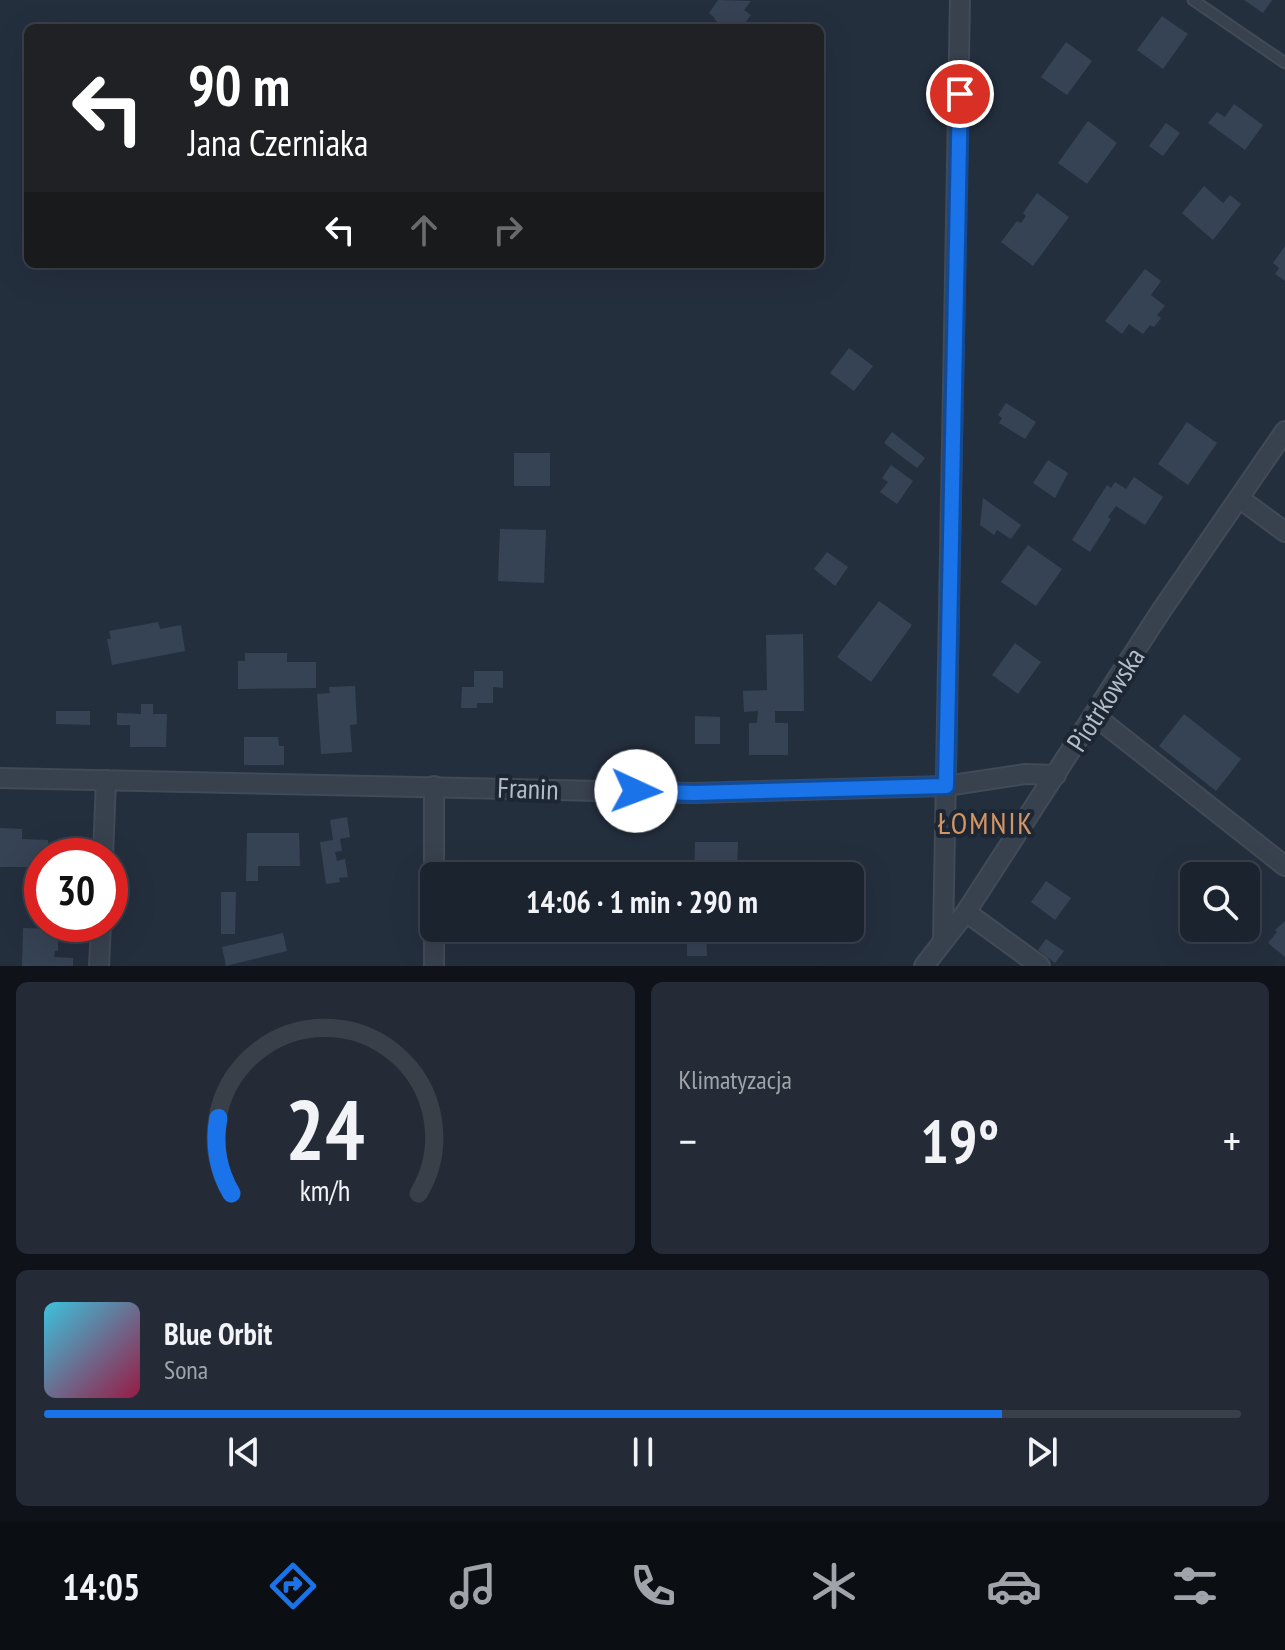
<!DOCTYPE html>
<html lang="pl">
<head>
<meta charset="utf-8">
<style>
	:root { --surface:#1b232e; --page:#242b36; --text:#f1f3f6; --muted:#a0a4aa; --line:#39404a; --accent:#1a73e8 }
	body { margin:0; font-family:"PT Sans Narrow",sans-serif; background:var(--page); color:var(--text); height:100vh; display:flex; flex-direction:column; font-size:30px; white-space:nowrap }
	* { box-sizing:border-box; margin:0 }
	p { font-size:26px; color:var(--muted) }
	.icon { flex:none; width:44px; height:44px; fill:none; stroke:currentColor; stroke-width:2; stroke-linecap:round; stroke-linejoin:round }
	.map { position:relative; height:966px; overflow:hidden }
	.sheet { display:flex; flex-direction:column; gap:16px; padding:16px; background:#0f1319; flex:1 }
	.sheet>* { flex:none }
	.guide { position:absolute; left:24px; top:24px; width:800px; height:244px; border-radius:12px; box-shadow:0 8px 32px #0002,0 0 0 2px var(--line); background:#202124; color:#fff; overflow:hidden }
	.buttons { position:absolute; left:1180px; top:862px; display:grid; gap:16px }
	.buttons a { display:grid; place-items:center; width:80px; height:80px; border-radius:12px; background:var(--surface); box-shadow:0 8px 32px #0002,0 0 0 2px var(--line); font-size:40px }
	.speed { position:absolute; left:24px; top:838px; display:flex; gap:16px; font-size:40px; font-weight:700; text-align:center }
	.speed>* { display:grid; place-content:center; width:104px; height:104px; border-radius:50%; background:var(--surface); box-shadow:0 8px 32px #0002,0 0 0 2px var(--line); line-height:1 }
	.speed .limit { border:12px solid #d22; background:#fff; color:#111 }
	.pin { position:absolute; display:grid; place-items:center; width:68px; height:68px; color:#fff; margin:-34px; border:4px solid #fff; border-radius:50%; box-shadow:0 2px 8px #0007 }
	.me { position:absolute; width:88px; margin:-44px; rotate:92deg; stroke-linejoin:round; filter:drop-shadow(0 0 6px #0008) }
	.turn { display:flex; align-items:center; gap:28px; height:168px; padding:0 32px; font-size:36px }
	.turn .icon { width:104px; height:104px; stroke-width:2.5 }
	.turn b { display:block; font-size:56px; line-height:68px }
	.lanes { display:flex; align-items:center; height:76px; padding:0 32px; background:#0003; justify-content:center; gap:40px; direction:ltr }
	.lanes .off { opacity:.35 }
	.big { font-size:60px; font-weight:800; line-height:1.1 }
	.sheet .widget { flex:1; display:flex; flex-direction:column; justify-content:center; gap:12px; min-width:0; padding:0 28px; border-radius:12px; background:var(--page) }
	.sheet .dial { align-items:center; gap:0 }
	.dial svg { height:208px; overflow:visible; fill:none; stroke:var(--line); stroke-width:7; stroke-linecap:round; text-anchor:middle }
	.dial text { fill:var(--text); stroke:none }
	.song { display:flex; align-items:center; gap:24px }
	.cover { width:96px; height:96px; border-radius:12px; background:linear-gradient(135deg,hsl(190 70% 55%),hsl(340 70% 35%)) }
	.played { height:8px; border-radius:4px; background:linear-gradient(90deg,var(--accent) 80%,var(--line) 80%) }
	.keys { display:flex; justify-content:space-around; direction:ltr }
	.heat { display:flex; justify-content:space-between; align-items:center; font-size:44px; direction:ltr }
	.sheet .tiles { flex:1; display:grid; gap:16px; grid-template-columns:1fr 1fr }
	.widget:last-child { grid-column:span 2 }
	.trip { position:absolute; left:420px; top:862px; width:444px; height:80px; border-radius:12px; background:var(--surface); box-shadow:0 8px 32px #0002,0 0 0 2px var(--line); font-weight:800; line-height:80px; text-align:center }
	.menu { display:flex; height:128px; justify-content:space-around; align-items:center; background:#0b0e12; color:var(--muted) }
	.menu .icon { width:56px; height:56px }
	.menu .on { color:var(--accent) }
	.menu b { font-size:36px; color:var(--text) }
	.map>svg:first-child { display:block }
	.building { fill:#364354 }
	.lines { fill:none; stroke-linecap:round; stroke-linejoin:round }
	.service-casing { stroke:#414a57; stroke-width:13 }
	.minor-casing { stroke:#414a57; stroke-width:22 }
	.service { stroke:#38414e; stroke-width:9 }
	.minor { stroke:#38414e; stroke-width:18 }
	.route-casing { stroke:#114b97; stroke-width:20 }
	.route { stroke:#1a73e8; stroke-width:14 }
	.labels { text-anchor:middle; dominant-baseline:central; stroke-width:8; stroke-linejoin:round; paint-order:stroke }
	.street-label { font-size:28px; fill:#b4bcc9; stroke:#1d2633 }
	.neighbourhood-label { font-size:30px; letter-spacing:2px; fill:#d59563; stroke:#1d2633 }
</style>
</head>
<body>
<div class="map">
<svg width="1285" height="966" viewBox="0 0 1285 966">
	<rect width="100%" height="100%" fill="#242f3e"/>
	<!-- building -->
	<g class="building">
		<polygon points="718,0 751,1 744,10 751,15 741,28 725,28 714,19 715,18 709,13"/>
		<polygon points="1244,0 1272,0 1263,13"/>
		<polygon points="1162,16 1188,34 1163,69 1137,50"/>
		<polygon points="1066,42 1092,61 1067,95 1041,77"/>
		<polygon points="1234,104 1263,125 1245,150 1208,123 1217,112 1225,117"/>
		<polygon points="1088,121 1117,143 1087,184 1058,163"/>
		<polygon points="1166,123 1180,133 1163,156 1149,146"/>
		<polygon points="1204,186 1223,203 1230,195 1241,204 1213,240 1182,213"/>
		<polygon points="1037,193 1069,217 1033,266 1001,242 1017,221 1021,223 1026,216 1023,213"/>
		<polygon points="1285,246 1285,281 1275,274 1279,268 1273,263"/>
		<polygon points="1145,269 1161,281 1151,295 1165,306 1157,315 1161,318 1154,327 1150,325 1143,334 1129,324 1122,334 1105,321"/>
		<polygon points="849,348 873,366 854,391 830,373"/>
		<polygon points="1006,403 1036,422 1025,439 999,423 1002,418 998,415"/>
		<polygon points="1187,422 1217,443 1188,485 1158,464"/>
		<polygon points="892,432 925,458 917,468 884,443"/>
		<rect x="514" y="453" width="36" height="33"/>
		<polygon points="1048,460 1068,473 1055,498 1033,483"/>
		<polygon points="891,465 913,481 897,504 880,492 888,482 882,478"/>
		<polygon points="1134,477 1163,497 1145,525 1116,506 1108,517 1111,519 1090,552 1072,540 1107,485 1111,488 1115,482 1126,489"/>
		<polygon points="983,498 1021,525 1011,539 997,530 994,535 980,525"/>
		<polygon points="500,529 546,530 544,583 498,581"/>
		<polygon points="1028,545 1062,569 1036,606 1001,582"/>
		<polygon points="827,552 848,567 835,586 814,569"/>
		<polygon points="879,601 912,625 871,682 837,657"/>
		<polygon points="158,622 160,629 181,625 185,651 112,665 107,639 111,639 109,631"/>
		<polygon points="803,634 804,711 775,711 775,723 788,723 788,755 749,755 749,723 757,723 758,711 744,712 743,691 767,690 766,635"/>
		<polygon points="1015,643 1041,662 1018,694 992,675"/>
		<polygon points="245,653 287,653 287,662 316,662 316,688 238,689 238,661 245,661"/>
		<polygon points="474,671 503,671 503,688 493,687 493,703 477,703 477,708 461,708 462,687 474,687"/>
		<polygon points="355,686 357,724 350,725 352,752 321,754 317,694 330,693 329,687"/>
		<polygon points="141,704 153,704 153,714 167,714 166,747 130,747 130,725 117,725 117,713 141,714"/>
		<polygon points="56,711 90,711 90,725 56,724"/>
		<polygon points="1184,714 1241,759 1216,791 1159,746"/>
		<polygon points="695,716 720,717 720,744 695,744"/>
		<polygon points="244,737 278,737 279,746 284,746 284,765 244,765"/>
		<polygon points="347,817 350,837 340,839 342,851 335,852 337,861 345,859 348,877 339,878 340,882 326,884 320,842 333,840 330,820"/>
		<polygon points="0,828 22,829 22,839 48,840 48,850 52,856 42,856 42,878 26,878 27,867 0,867"/>
		<polygon points="247,833 299,833 300,866 258,866 258,881 246,881"/>
		<polygon points="695,842 738,842 737,873 694,876"/>
		<polygon points="1046,881 1071,898 1055,920 1031,902"/>
		<polygon points="221,892 236,892 235,934 221,934"/>
		<polygon points="1285,921 1285,957 1268,943 1277,932 1275,930"/>
		<polygon points="23,928 58,929 58,951 55,951 54,957 73,958 73,966 22,966"/>
		<polygon points="687,929 706,929 707,956 687,956"/>
		<polygon points="283,933 287,951 226,966 222,947"/>
		<polygon points="1046,939 1064,951 1055,963 1038,950"/>
	</g>
	<g class="lines">
		<defs>
			<polyline id="service" points="1193,0 1285,63"/>
			<g id="minor">
				<polyline points="1239,498 1285,532"/>
				<polyline points="1095,716 1285,866"/>
				<polyline points="0,778 694,793 946,786 1025,774 1056,775"/>
				<polyline points="434,786 434,876"/>
				<polyline points="103,856 106,780"/>
				<polyline points="966,912 1040,966"/>
				<polyline points="434,928 434,966"/>
				<polyline points="943,941 960,0"/>
				<polyline points="99,966 101,924"/>
				<polyline points="924,966 966,912 1161,611 1285,431"/>
			</g>
		</defs>
		<!-- service casing -->
		<use href="#service" class="service-casing"/>
		<!-- minor casing -->
		<use href="#minor" class="minor-casing"/>
		<!-- service -->
		<use href="#service" class="service"/>
		<!-- minor -->
		<use href="#minor" class="minor"/>
	</g>
	<g class="lines">
		<defs>
			<polyline id="route" points="636,791 694,793 946,786 960,94"/>
		</defs>
		<!-- route casing -->
		<use href="#route" class="route-casing"/>
		<!-- route -->
		<use href="#route" class="route"/>
	</g>
	<g class="labels">
		<!-- street labels -->
		<g class="street-label">
			<text transform="translate(1105 699) rotate(-57)">Piotrkowska</text>
			<text transform="translate(528 788) rotate(2)">Franin</text>
		</g>
		<!-- neighbourhood labels -->
		<g class="neighbourhood-label">
			<text x="986" y="822">ŁOMNIK</text>
		</g>
	</g>
</svg>
<div class="buttons">
<a><svg class="icon" aria-label="search" viewBox="0 0 24 24"><circle cx="10" cy="10" r="6"/><path d="M15 15l6 6"/></svg></a>
</div>
<div class="speed"><div class="limit">30</div></div>
<div class="pin" style="left:960px;top:94px;background:#d93025"><svg class="icon" aria-label="arrive" viewBox="0 0 24 24"><path d="M6 21V4h12l-3 4 3 4H6"/></svg></div>
<svg class="me" style="left:636px;top:791px" viewBox="-20 -20 40 40"><circle r="19" fill="#fff"/><path d="M0-13L10 11 0 6-10 11z" fill="#1a73e8"/></svg>
<div class="trip">14:06 · 1 min · 290 m</div>
<div class="guide">
<div class="turn"><svg class="icon" aria-label="left" viewBox="0 0 24 24"><path d="M17 20v-9H6M10 6l-5 5 5 5"/></svg><div><b>90 m</b>Jana Czerniaka</div></div>
<div class="lanes"><svg class="icon" aria-label="left" viewBox="0 0 24 24"><path d="M17 20v-9H6M10 6l-5 5 5 5"/></svg><svg class="icon off" aria-label="ahead" viewBox="0 0 24 24"><path d="M12 20V5M6 11l6-6 6 6"/></svg><svg class="icon off" aria-label="right" viewBox="0 0 24 24"><path d="M7 20v-9h11M14 6l5 5-5 5"/></svg></div>
</div>
</div>
<section class="sheet">
<div class="tiles">
<div class="widget dial"><svg viewBox="0 0 100 80">
<path d="M14 69A42 42 0 1 1 86 69"/>
<path d="M14 69A42 42 0 0 1 9 40" stroke="#1a73e8"/>
<text x="50" y="56" font-size="32" font-weight="700">24</text>
<text x="50" y="72" font-size="11">km/h</text>
</svg></div>
<div class="widget"><p>Klimatyzacja</p>
<div class="heat"><a>−</a><b class="big">19°</b><a>+</a></div>
</div>
<div class="widget">
<div class="song"><i class="cover"></i><div><b>Blue Orbit</b><p>Sona</p></div></div>
<div class="played"></div>
<div class="keys"><svg class="icon" aria-label="previous" viewBox="0 0 24 24"><path d="M18 5L8 12l10 7zM5 5v14"/></svg><svg class="icon" aria-label="pause" viewBox="0 0 24 24"><path d="M8 5v14M16 5v14"/></svg><svg class="icon" aria-label="next" viewBox="0 0 24 24"><path d="M6 5l10 7-10 7zM19 5v14"/></svg></div>
</div>
</div>
</section>
<nav class="menu">
<b>14:05</b>
<svg class="icon on" aria-label="directions" viewBox="0 0 24 24"><path d="M12 3l9 9-9 9-9-9zM9 14v-3h6M13 9l2 2-2 2"/></svg>
<svg class="icon" aria-label="music" viewBox="0 0 24 24"><path d="M9 18V5l10-2v13"/><circle cx="6" cy="18" r="3"/><circle cx="16" cy="16" r="3"/></svg>
<svg class="icon" aria-label="phone" viewBox="0 0 24 24"><path d="M5 4h4l2 5-3 2q2 4 5 5l2-3 5 2v4C11 20 4 13 5 4z"/></svg>
<svg class="icon" aria-label="climate" viewBox="0 0 24 24"><path d="M12 3v18M4 7l16 10M4 17L20 7"/></svg>
<svg class="icon" aria-label="car" viewBox="0 0 24 24"><path d="M5 17H2v-5l4-1 3-4h7l3 4 3 1v5h-3M9 17h6M6 11h13"/><circle cx="7" cy="17" r="2"/><circle cx="17" cy="17" r="2"/></svg>
<svg class="icon" aria-label="filters" viewBox="0 0 24 24"><path d="M4 7h16M4 17h16"/><circle cx="9" cy="7" r="2"/><circle cx="15" cy="17" r="2"/></svg>
</nav>
</body>
</html>
